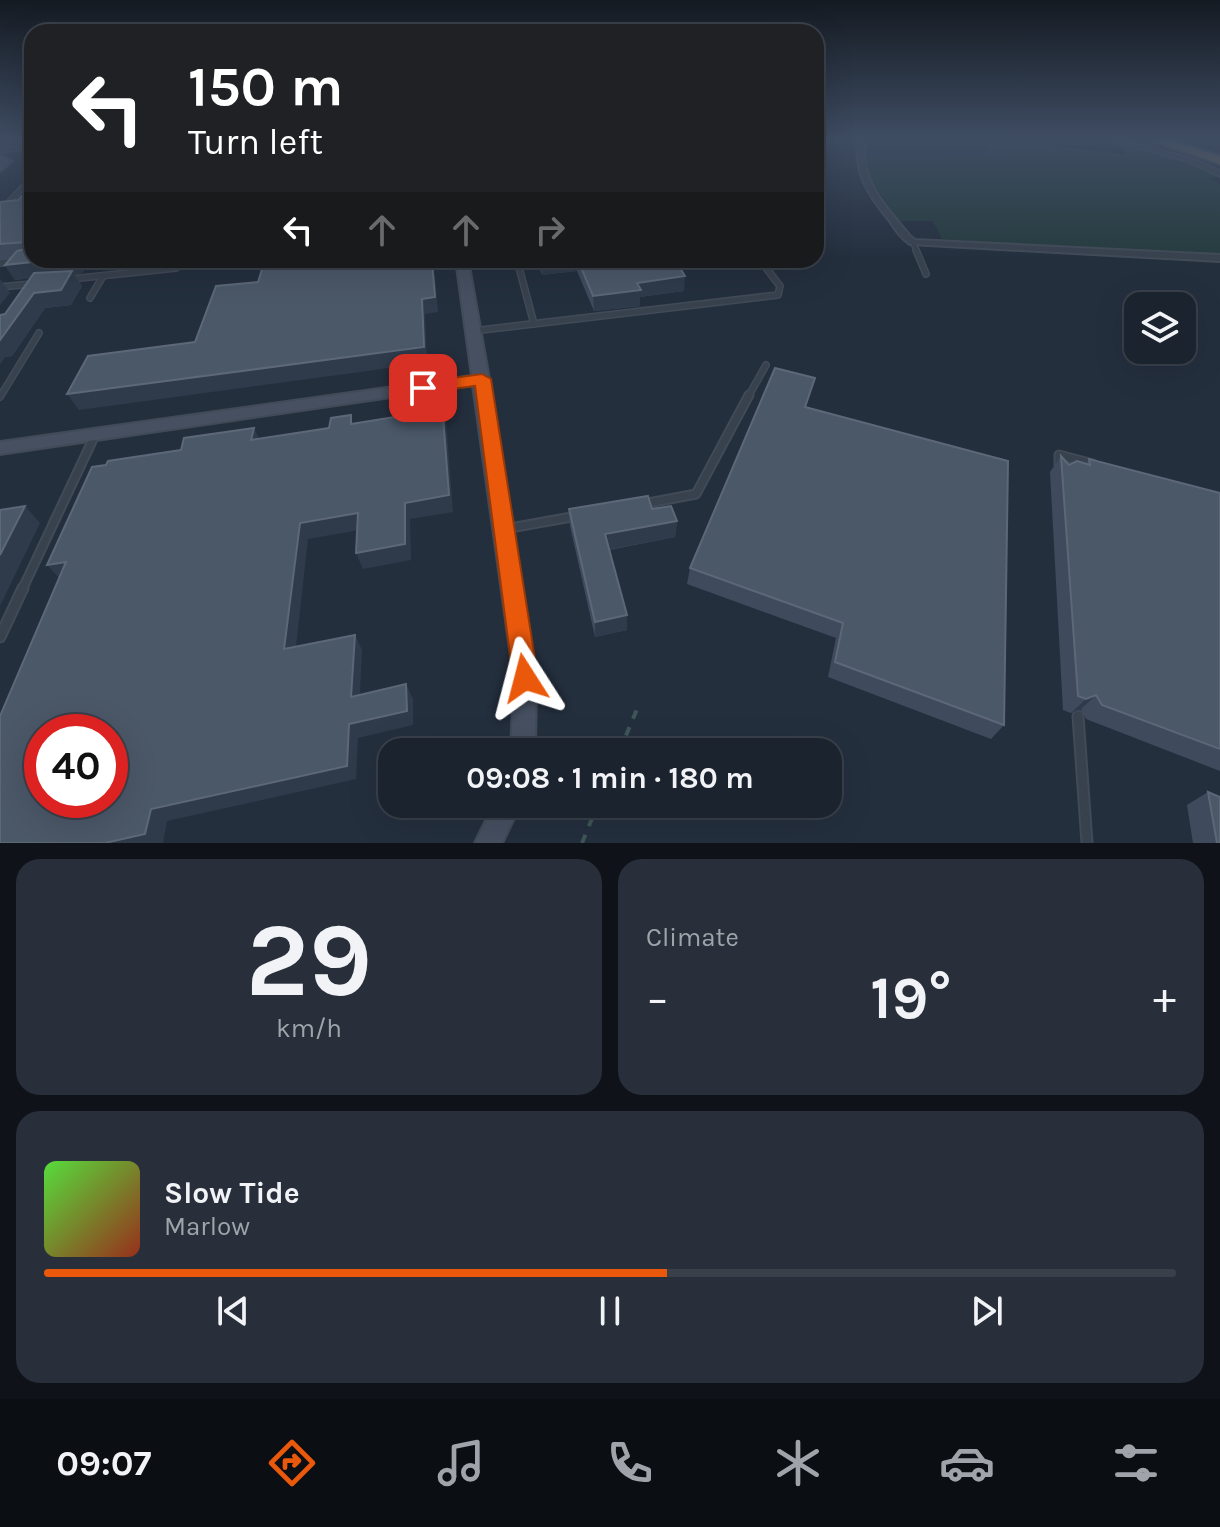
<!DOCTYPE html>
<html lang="en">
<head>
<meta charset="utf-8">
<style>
	:root { --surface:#1b232e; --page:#282f3a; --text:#f1f3f6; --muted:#a0a4aa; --line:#39404a; --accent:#ea580c }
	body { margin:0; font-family:Karla,sans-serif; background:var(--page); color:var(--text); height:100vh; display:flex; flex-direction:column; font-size:30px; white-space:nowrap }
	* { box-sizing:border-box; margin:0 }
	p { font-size:26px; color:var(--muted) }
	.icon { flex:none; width:44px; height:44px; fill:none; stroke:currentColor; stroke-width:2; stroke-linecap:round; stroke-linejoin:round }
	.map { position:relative; height:843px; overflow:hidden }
	.drawer { display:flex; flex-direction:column; gap:16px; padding:16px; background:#0f1319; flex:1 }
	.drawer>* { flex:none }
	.banner { position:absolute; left:24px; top:24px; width:800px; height:244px; border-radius:24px; box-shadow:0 8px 32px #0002,0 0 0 2px var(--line); background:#202124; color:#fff; overflow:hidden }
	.controls { position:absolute; left:1124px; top:292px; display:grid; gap:16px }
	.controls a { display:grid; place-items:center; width:72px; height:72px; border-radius:16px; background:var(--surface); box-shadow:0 8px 32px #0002,0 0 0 2px var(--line); font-size:40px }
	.speed { position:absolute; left:24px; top:714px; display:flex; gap:16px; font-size:40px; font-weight:700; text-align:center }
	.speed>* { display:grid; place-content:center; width:104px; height:104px; border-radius:50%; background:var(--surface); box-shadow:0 8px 32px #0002,0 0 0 2px var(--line); line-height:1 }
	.speed .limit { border:12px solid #d22; background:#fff; color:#111 }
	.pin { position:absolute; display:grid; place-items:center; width:68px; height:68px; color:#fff; margin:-34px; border-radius:16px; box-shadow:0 4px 12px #0006 }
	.me { position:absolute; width:88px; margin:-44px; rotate:351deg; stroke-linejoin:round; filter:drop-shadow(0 0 6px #0008) }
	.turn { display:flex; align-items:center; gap:28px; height:168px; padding:0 32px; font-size:36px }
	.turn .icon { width:104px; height:104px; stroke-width:2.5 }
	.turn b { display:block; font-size:56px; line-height:68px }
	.lanes { display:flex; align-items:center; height:76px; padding:0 32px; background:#0003; justify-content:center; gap:40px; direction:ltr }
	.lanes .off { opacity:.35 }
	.big { font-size:60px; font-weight:700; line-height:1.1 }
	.drawer .widget { flex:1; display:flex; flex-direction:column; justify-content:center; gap:12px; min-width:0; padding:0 28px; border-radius:24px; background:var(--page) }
	.drawer .dial { align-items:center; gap:0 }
	.dial b { font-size:104px; line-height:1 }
	.song { display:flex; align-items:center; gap:24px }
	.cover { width:96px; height:96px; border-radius:12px; background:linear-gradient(135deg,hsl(110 70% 55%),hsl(10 70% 35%)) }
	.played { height:8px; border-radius:4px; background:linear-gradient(90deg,var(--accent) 55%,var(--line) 55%) }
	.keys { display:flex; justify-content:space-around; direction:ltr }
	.heat { display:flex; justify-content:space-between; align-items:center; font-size:44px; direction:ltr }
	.drawer .tiles { flex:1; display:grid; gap:16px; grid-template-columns:1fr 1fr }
	.widget:last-child { grid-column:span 2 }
	.trip { position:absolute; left:378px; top:738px; width:464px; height:80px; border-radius:24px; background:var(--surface); box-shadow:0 8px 32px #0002,0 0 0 2px var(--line); font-weight:700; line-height:80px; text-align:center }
	.menu { display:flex; height:128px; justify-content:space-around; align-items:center; background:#0b0e12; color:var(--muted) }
	.menu .icon { width:56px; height:56px }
	.menu .selected { color:var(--accent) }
	.menu b { font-size:36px; color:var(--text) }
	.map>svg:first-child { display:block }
	.green { fill:#263c3f }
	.water { fill:#17263c }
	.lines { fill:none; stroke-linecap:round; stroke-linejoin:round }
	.lane-far3-casing { stroke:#414a57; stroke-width:7 }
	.lane-far2-casing { stroke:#414a57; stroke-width:8 }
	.lane-far1-casing { stroke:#414a57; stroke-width:11 }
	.lane-casing { stroke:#414a57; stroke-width:13 }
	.street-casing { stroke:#414a57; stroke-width:4 }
	.secondary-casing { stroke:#414a57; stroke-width:4 }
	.highway-casing { stroke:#434c59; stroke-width:4 }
	.path { stroke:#3f5557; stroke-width:4; stroke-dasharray:9 9; stroke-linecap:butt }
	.lane-far3 { stroke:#38414e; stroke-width:4 }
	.lane-far2 { stroke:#38414e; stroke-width:5 }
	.lane-far1 { stroke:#38414e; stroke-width:7 }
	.lane { stroke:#38414e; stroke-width:9 }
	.street { fill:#38414e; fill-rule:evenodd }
	.secondary { fill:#465061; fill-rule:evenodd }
	.highway { fill:#746855; fill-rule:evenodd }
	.wall { fill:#3f4b5c }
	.shaded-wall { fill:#2f3b4b }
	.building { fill:#4b5868; stroke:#5c6777; stroke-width:2; fill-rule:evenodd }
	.route { fill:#ea580c; stroke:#983908; stroke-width:2 }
</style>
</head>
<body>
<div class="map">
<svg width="1220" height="843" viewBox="0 0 1220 843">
	<rect width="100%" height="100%" fill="#242f3e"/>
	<!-- green -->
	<polygon class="green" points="981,140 1109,140 1184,160 1220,177 1211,178 1220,185 1220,256 942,239 933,221 899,221 864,169 861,154 990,153"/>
	<!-- water -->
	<polygon class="water" points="1027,140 1109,140 1127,152 1124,154 1051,146"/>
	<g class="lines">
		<defs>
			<g id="lane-far3">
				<polyline points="0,150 32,147"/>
				<polyline points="9,202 32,177"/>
				<polyline points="913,242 917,252"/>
			</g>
			<g id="lane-far2">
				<polyline points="916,250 926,274"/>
				<polyline points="517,260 534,324"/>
				<polyline points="0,263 13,262"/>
				<polyline points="71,279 176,268"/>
				<polyline points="0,287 32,284"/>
				<polyline points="90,298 103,276"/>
				<polyline points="473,331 778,295 780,286 760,260"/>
				<polyline points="0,397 39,333"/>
				<polyline points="748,397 766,365"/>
			</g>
			<g id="lane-far1">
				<polyline points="1059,465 1059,455 1093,464"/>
				<polyline points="643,504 696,494 749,395"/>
				<polyline points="505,529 577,516"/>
				<polyline points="22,590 95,435"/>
			</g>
			<g id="lane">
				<polyline points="0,637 23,588"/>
				<polyline points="1078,716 1087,843"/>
			</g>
			<g id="street">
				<path d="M859 140H865C859 182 886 206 910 236L915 240 1220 255V261L910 244C901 238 895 229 889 220 869 196 853 172 859 140Z"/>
				<polygon points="1111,140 1121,140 1192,159 1220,171 1220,176 1188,161"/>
			</g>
			<g id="secondary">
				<polygon points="0,155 12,161 0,171"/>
				<polygon points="456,260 468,260 489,379 488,382 536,678 535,752 511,752 514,678 473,385 0,454 0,442 472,376"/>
				<polygon points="494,804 521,804 502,843 475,843"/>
			</g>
			<polygon id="highway" points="1151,140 1169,140 1220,156 1220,164"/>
		</defs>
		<!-- lane-far3 casing -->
		<use href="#lane-far3" class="lane-far3-casing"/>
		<!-- lane-far2 casing -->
		<use href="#lane-far2" class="lane-far2-casing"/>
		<!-- lane-far1 casing -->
		<use href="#lane-far1" class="lane-far1-casing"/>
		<!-- lane casing -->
		<use href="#lane" class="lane-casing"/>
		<!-- street casing -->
		<use href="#street" class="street-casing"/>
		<!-- secondary casing -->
		<use href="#secondary" class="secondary-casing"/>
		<!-- highway casing -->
		<use href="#highway" class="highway-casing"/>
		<!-- path -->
		<g class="path">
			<polyline points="619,752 638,707"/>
			<polyline points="582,843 598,804"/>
		</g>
		<!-- lane-far3 -->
		<use href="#lane-far3" class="lane-far3"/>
		<!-- lane-far2 -->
		<use href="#lane-far2" class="lane-far2"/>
		<!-- lane-far1 -->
		<use href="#lane-far1" class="lane-far1"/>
		<!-- lane -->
		<use href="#lane" class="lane"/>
		<!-- street -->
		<use href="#street" class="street"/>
		<!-- secondary -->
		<use href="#secondary" class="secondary"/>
		<!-- highway -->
		<use href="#highway" class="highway"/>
	</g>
	<!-- wall -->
	<g class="wall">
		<polygon points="32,161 32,260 88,263 82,273 74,274 82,286 71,305 45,308 12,356 5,357 0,364 0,315 5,314 30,278 15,280 5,265 11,259 0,260 0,202 18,200 31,186 24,175"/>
		<polygon points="537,260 675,260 684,291 640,297 640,306 594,311 577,271 542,275"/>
		<polygon points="810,394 806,407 1004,725 991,739 828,677 836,638 687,584 690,568"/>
		<polygon points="1061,456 1069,465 1086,464 1089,459 1220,493 1220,771 1086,719 1081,709 1071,713 1063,710 1050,472"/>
		<polygon points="569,509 652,509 677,521 675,537 609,550 627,615 627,630 595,637 570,526"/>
		<polygon points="1208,792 1220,843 1193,843 1187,805"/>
	</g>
	<!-- shaded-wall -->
	<g class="shaded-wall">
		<polygon points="32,174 32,187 24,175"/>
		<polygon points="51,260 87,260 88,263 82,273 74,274 82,286 71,305 45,308 12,356 5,357 0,364 0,340 34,293 71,274 15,280 5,265"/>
		<polygon points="136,260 203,260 140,266"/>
		<polygon points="546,260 577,260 577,271 542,275 541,261"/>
		<polygon points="432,262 435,276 438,312 425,314 427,363 79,410 67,394 422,299"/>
		<polygon points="685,276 684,291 640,297 640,306 594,311 593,296 637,283"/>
		<polygon points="0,279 10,293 0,305"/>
		<polygon points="442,403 446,419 453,512 410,519 411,560 363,569 356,553 405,503"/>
		<polygon points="254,428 262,445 251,440"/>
		<polygon points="25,506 40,523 0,606 0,555"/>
		<polygon points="358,513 365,529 308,539 294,664 284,649 300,523"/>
		<polygon points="677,521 675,537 605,550 605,534"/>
		<polygon points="66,562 62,581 47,565"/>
		<polygon points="627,615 627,630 595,637 595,622"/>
		<polygon points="355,635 362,650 359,711 351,697"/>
		<polygon points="406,684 413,699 413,725 358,738 356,779 167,821 163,843 105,843 151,809 349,724"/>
		<polygon points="1096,695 1081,709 1071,713 1086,699"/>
	</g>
	<!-- building -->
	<g class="building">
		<polygon points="32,161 32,174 24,175 29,164"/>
		<polygon points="32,185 32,260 51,260 5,265 17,251 26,249 26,242 0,244 0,202 18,200"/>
		<polygon points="265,260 409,260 409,264 432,262 435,297 422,299 424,347 67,394 88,356 195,342 216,286 258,282"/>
		<polygon points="578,260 675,260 685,276 637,283 641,290 593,296"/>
		<polygon points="72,271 61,290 34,293 0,340 0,315 5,314 34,273"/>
		<polygon points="775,368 815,378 805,407 1008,461 1004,725 835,662 843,623 690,568"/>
		<path d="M442 403 449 495 405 503V544L356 553 358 513 300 523 284 649 355 635 351 697 406 684 407 711 349 724 347 766 151 809 145 834 105 843H0V716L66 562 47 565 92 467 106 465 108 461 181 450 184 438 254 428 251 440 329 428 331 418 351 415V424L395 417V409ZM42 732H110V800H42Z"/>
		<polygon points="1061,456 1069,465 1077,461 1090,465 1089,459 1220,493 1220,749 1102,705 1096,695 1086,699 1078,696"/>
		<polygon points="648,496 652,509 671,506 677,521 605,534 627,615 595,622 569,509"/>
		<polygon points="25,506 0,555 0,510"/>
		<polygon points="1208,792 1220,797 1220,843 1217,843"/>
	</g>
	<!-- sky -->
	<linearGradient id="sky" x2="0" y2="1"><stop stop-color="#141a22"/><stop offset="0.54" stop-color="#3f4d63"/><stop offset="1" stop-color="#3f4d63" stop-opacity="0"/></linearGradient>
	<rect width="1220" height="258" fill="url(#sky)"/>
	<!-- route -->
	<polygon class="route" points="482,374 491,379 538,678 534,687 525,691 516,687 513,678 475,386 423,393 414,388 423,382"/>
</svg>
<div class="controls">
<a><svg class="icon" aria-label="layers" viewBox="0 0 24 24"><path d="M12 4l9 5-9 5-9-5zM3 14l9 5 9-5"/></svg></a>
</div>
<div class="speed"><div class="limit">40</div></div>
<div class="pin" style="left:423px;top:388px;background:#d93025"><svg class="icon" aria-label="arrive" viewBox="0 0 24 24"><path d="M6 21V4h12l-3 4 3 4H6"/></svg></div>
<svg class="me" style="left:525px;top:678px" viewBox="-20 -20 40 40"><path d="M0-17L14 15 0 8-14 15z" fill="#ea580c" stroke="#fff" stroke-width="4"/></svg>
<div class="trip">09:08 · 1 min · 180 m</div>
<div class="banner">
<div class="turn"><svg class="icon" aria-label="left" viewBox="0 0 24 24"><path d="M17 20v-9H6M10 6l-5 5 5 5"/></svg><div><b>150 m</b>Turn left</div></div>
<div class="lanes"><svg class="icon" aria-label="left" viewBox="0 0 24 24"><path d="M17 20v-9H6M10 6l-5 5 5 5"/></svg><svg class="icon off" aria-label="ahead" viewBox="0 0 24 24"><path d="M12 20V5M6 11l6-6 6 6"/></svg><svg class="icon off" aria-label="ahead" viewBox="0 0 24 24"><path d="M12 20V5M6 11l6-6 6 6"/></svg><svg class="icon off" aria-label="right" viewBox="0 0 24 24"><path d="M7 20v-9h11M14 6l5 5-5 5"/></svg></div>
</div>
</div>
<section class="drawer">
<div class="tiles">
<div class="widget dial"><b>29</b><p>km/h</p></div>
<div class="widget"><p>Climate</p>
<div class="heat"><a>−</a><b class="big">19°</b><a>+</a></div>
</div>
<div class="widget">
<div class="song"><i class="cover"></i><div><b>Slow Tide</b><p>Marlow</p></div></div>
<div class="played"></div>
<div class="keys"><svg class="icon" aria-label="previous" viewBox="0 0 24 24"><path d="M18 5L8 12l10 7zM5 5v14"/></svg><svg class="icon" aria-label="pause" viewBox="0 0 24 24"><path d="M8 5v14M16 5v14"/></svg><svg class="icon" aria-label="next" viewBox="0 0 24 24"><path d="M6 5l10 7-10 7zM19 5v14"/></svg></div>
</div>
</div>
</section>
<nav class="menu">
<b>09:07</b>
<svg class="icon selected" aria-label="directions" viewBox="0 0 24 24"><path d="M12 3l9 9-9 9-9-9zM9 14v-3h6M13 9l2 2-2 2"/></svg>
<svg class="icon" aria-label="music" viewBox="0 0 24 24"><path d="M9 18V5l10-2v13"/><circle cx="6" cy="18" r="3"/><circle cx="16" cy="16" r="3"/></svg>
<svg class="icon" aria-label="phone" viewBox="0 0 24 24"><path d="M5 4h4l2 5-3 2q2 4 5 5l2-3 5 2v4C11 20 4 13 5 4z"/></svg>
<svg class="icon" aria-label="climate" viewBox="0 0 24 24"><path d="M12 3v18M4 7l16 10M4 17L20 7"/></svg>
<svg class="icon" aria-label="car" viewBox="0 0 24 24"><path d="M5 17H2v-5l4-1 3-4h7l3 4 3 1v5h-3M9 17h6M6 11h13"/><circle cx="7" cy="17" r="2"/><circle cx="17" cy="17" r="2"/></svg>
<svg class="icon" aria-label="filters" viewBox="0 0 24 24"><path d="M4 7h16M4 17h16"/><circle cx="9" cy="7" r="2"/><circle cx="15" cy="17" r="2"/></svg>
</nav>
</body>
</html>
